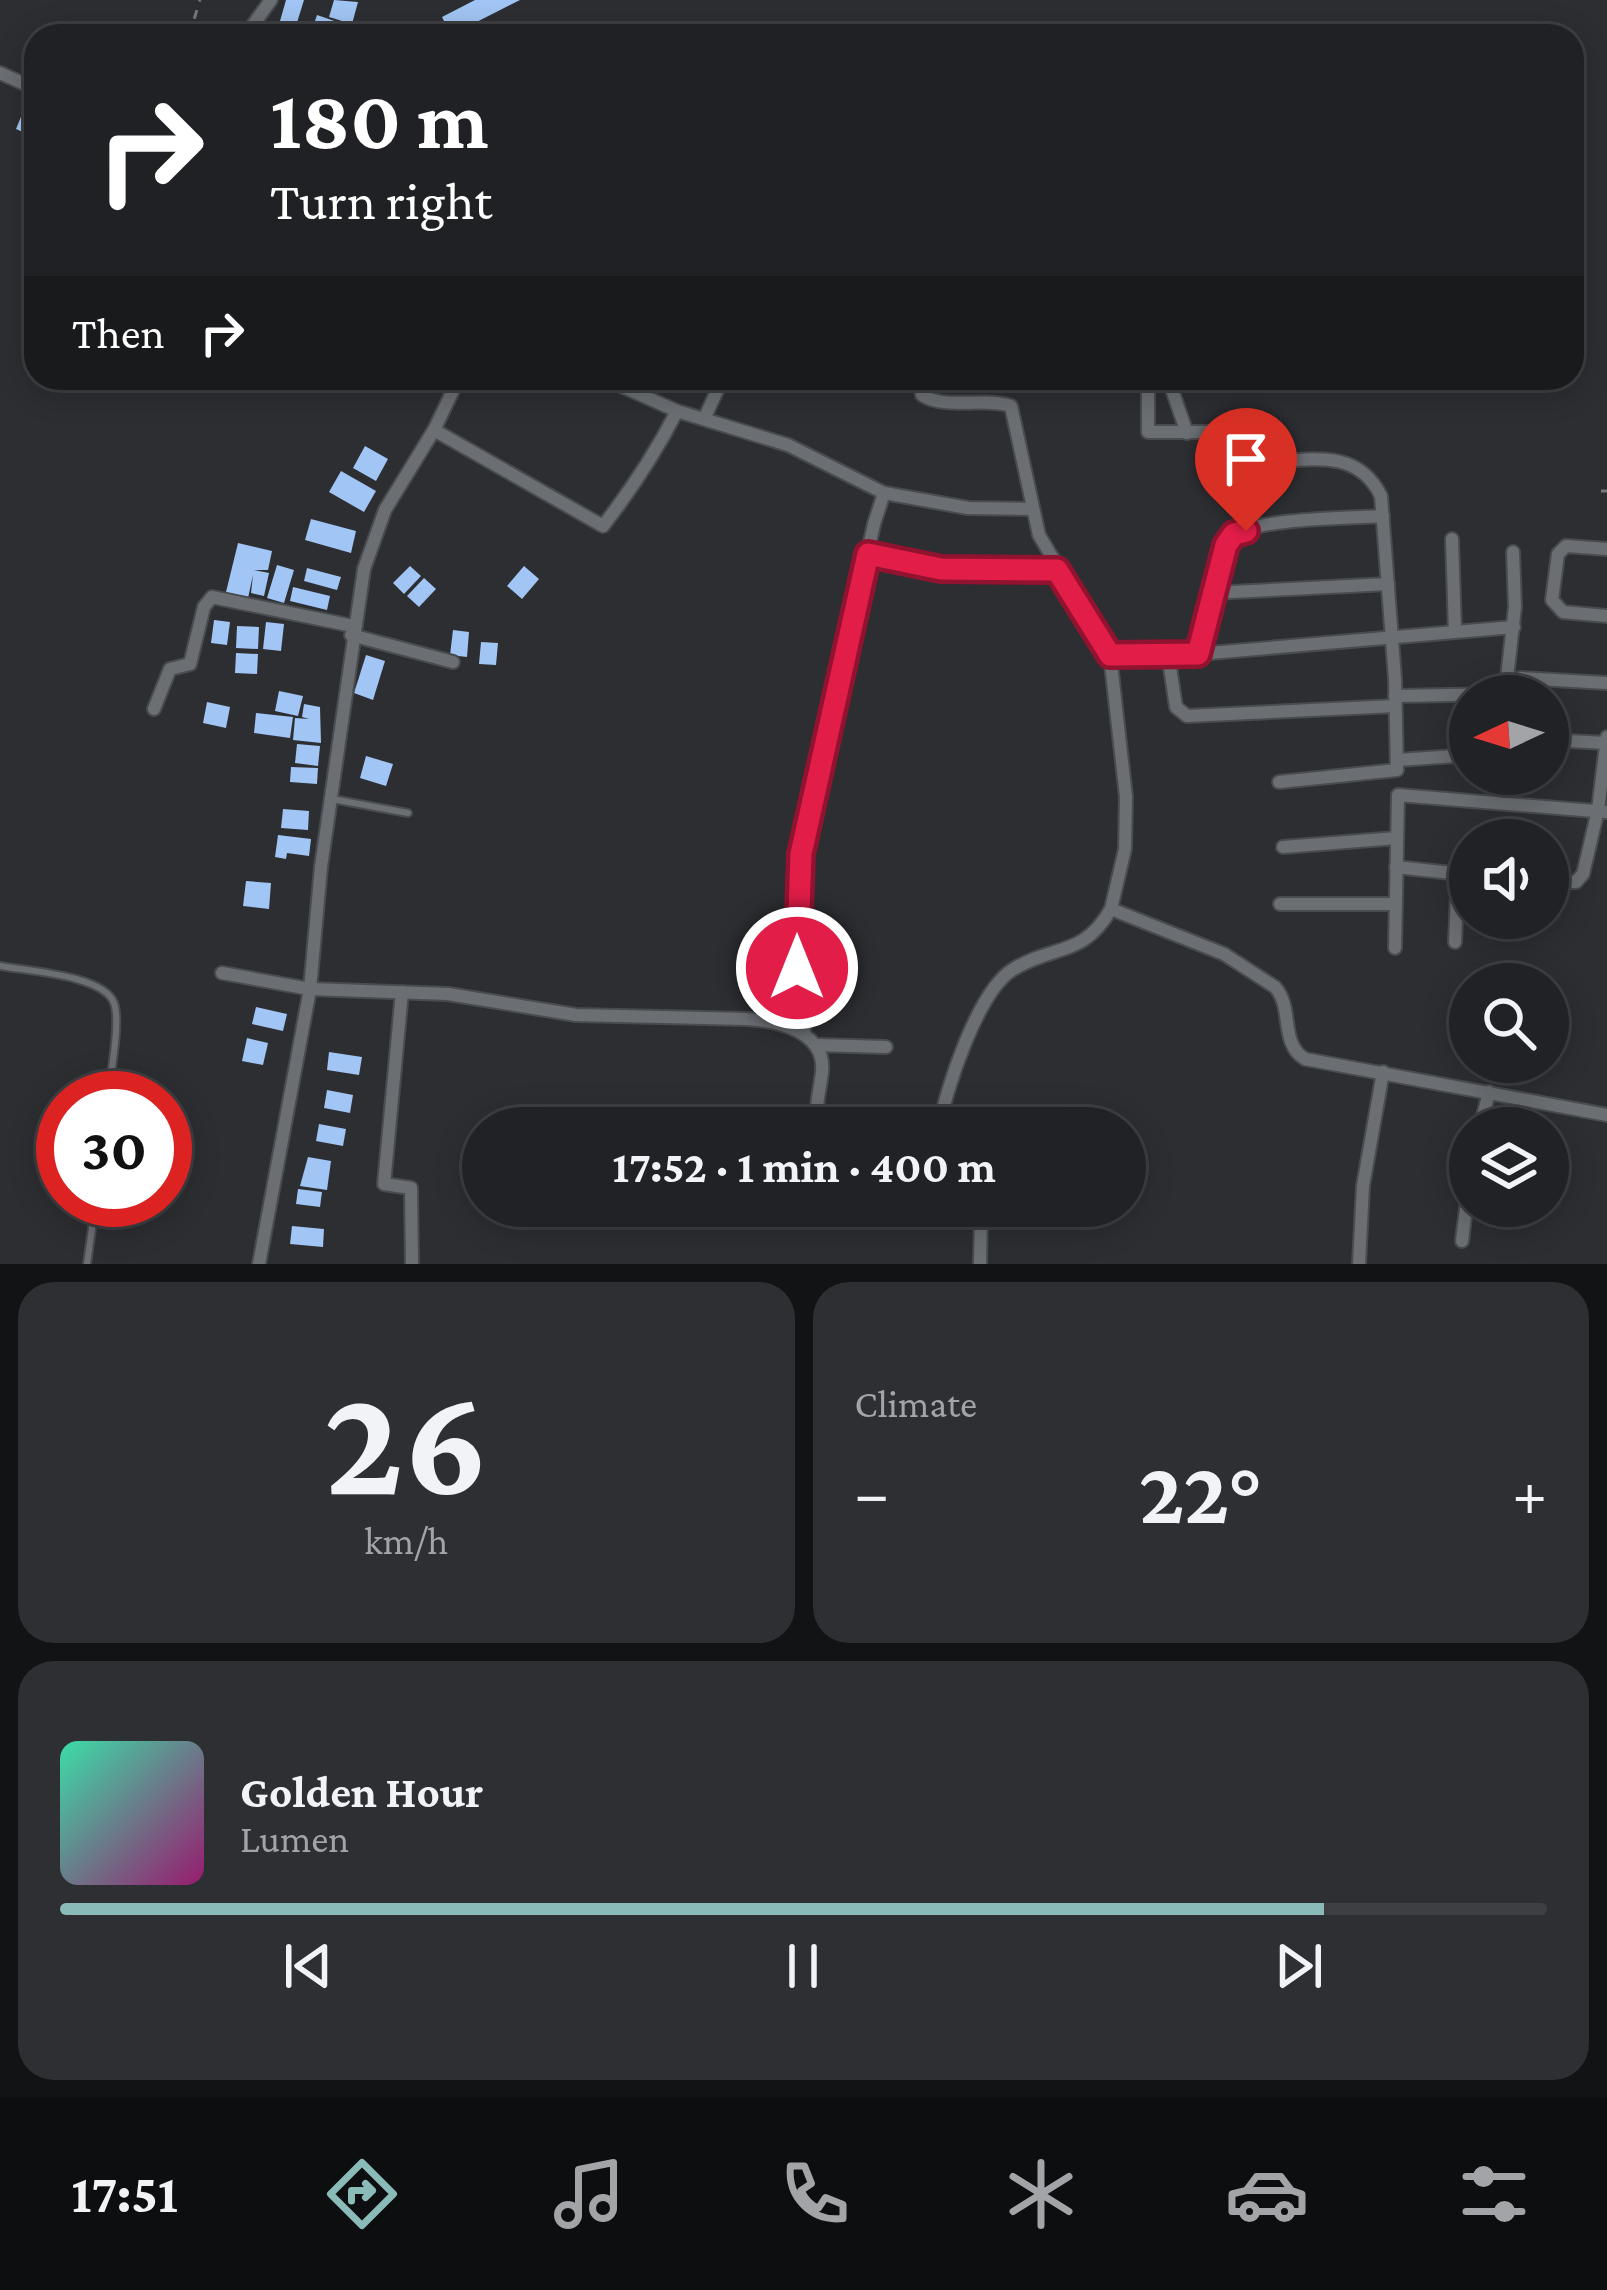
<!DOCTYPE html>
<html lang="en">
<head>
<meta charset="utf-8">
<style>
	:root { --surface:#212226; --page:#2d2f32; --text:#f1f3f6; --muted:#a2a4a7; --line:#3e3f43; --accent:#8bbbb9 }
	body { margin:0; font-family:"Crimson Pro",serif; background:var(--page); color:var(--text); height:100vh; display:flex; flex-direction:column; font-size:45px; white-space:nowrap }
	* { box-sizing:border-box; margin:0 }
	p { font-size:39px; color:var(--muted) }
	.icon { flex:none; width:66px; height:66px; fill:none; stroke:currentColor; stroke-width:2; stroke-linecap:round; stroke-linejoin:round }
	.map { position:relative; height:1264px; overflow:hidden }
	.side { display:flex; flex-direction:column; gap:18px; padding:18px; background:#121315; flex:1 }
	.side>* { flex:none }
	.top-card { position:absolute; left:24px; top:24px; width:1560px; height:366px; border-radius:36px; box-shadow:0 6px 30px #0003,0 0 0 3px var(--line); background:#202124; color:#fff; overflow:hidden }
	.needle { width:78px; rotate:266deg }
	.fabs { position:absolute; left:1449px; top:675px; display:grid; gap:24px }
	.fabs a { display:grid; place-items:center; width:120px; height:120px; border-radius:50%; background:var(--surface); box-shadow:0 6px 30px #0003,0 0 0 3px var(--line); font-size:60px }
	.speed { position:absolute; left:36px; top:1071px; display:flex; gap:24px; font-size:60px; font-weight:700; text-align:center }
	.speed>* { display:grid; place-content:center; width:156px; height:156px; border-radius:50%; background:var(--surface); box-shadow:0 6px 30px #0003,0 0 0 3px var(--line); line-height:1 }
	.speed .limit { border:18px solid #d22; background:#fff; color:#111 }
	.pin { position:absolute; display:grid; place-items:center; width:102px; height:102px; color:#fff; margin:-123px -51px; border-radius:50% 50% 50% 0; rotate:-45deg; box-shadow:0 0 12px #0007 }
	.pin .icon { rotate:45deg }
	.me { position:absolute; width:132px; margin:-66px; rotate:0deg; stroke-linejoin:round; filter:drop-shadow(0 0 9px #0008) }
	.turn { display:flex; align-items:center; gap:42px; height:252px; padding:0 48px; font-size:54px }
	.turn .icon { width:156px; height:156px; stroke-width:2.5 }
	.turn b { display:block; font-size:84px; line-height:102px }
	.then { display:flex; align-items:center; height:114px; padding:0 48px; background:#0003; gap:24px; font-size:45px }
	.big { font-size:90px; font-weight:700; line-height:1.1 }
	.side .tile { flex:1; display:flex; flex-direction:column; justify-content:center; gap:18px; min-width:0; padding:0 42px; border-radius:36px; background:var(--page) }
	.side .dial { align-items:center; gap:0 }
	.dial b { font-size:156px; line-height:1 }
	.song { display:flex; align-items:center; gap:36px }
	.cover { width:144px; height:144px; border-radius:18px; background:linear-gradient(135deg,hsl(160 70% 55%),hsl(320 70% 35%)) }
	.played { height:12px; border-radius:6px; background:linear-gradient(90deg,var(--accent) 85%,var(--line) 85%) }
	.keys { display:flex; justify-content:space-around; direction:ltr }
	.heat { display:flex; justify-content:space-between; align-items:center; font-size:66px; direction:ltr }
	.side .tiles { flex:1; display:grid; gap:18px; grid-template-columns:1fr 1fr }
	.tile:last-child { grid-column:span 2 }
	.trip { position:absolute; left:462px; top:1107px; width:684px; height:120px; border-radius:60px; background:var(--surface); box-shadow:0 6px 30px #0003,0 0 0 3px var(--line); font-weight:700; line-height:120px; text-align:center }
	.dock { display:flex; height:192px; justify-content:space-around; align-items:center; background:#0d0e0f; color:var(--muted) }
	.dock .icon { width:84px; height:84px }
	.dock .on { color:var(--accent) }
	.dock b { font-size:54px; color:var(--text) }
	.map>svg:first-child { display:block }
	.building { fill:#a1c5f4 }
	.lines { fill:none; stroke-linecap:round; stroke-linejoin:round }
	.lane-casing { stroke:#494c4f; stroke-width:10 }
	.street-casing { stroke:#494c4f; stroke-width:16 }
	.path { stroke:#77797d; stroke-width:3; stroke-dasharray:9 9; stroke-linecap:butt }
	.lane { stroke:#6b6f73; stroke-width:6 }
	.street { stroke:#6b6f73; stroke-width:12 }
	.route-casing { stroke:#92132f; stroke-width:30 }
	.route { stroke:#e11d48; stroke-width:21 }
</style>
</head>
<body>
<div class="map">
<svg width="1607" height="1264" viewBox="0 0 1607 1264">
	<rect width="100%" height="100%" fill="#2c2e32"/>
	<!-- building -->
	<g class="building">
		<polygon points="286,0 304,0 296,26 280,21"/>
		<polygon points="334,0 358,2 352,24 329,17"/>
		<polygon points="475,0 520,0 451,35 442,17"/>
		<polygon points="317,15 349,26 346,36 310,36"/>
		<polygon points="25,107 36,112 34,137 16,129"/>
		<polygon points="365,446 388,459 376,481 353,468"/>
		<polygon points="341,471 376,491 364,512 329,492"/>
		<polygon points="311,519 356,531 351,553 305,540"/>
		<polygon points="238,543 272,551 268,570 254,570 269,573 264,596 251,593 253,575 248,598 226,592"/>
		<polygon points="277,565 294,570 284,603 267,598"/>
		<polygon points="410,566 421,576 404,594 393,583"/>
		<polygon points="524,566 539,579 522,599 507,586"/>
		<polygon points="307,568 341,577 337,590 304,581"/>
		<polygon points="424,578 436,589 419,607 407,596"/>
		<polygon points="293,587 330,596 327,610 290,601"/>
		<polygon points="214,620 230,622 227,645 211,643"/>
		<polygon points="266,622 284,624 281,651 263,649"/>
		<polygon points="237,626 259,627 258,649 236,648"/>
		<polygon points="453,630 469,632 467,657 450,655"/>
		<polygon points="481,642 498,643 496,665 479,664"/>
		<polygon points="236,653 258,654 257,674 235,673"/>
		<polygon points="366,655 385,661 373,700 354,693"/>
		<polygon points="279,691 303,696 298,716 275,711"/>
		<polygon points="207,702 230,707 226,728 203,723"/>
		<polygon points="304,704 320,707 321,743 293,740 295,718 309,719 302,717"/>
		<polygon points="256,713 293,717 290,738 254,733"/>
		<polygon points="297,744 320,746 318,766 295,763"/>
		<polygon points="366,756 393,764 386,786 360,778"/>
		<polygon points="291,767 318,768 317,784 290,782"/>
		<polygon points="283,809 309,811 308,830 281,828"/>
		<polygon points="278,835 311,839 309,856 287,853 286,859 275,857"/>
		<polygon points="246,881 271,883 269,909 243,906"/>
		<polygon points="256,1007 287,1014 283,1031 252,1024"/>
		<polygon points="247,1038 268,1043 263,1065 242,1061"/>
		<polygon points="329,1052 362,1057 359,1075 327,1070"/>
		<polygon points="327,1090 353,1095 350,1113 324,1108"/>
		<polygon points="319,1124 346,1129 343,1146 316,1141"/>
		<polygon points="308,1157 331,1161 327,1190 300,1186"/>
		<polygon points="298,1189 322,1192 320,1207 296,1204"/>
		<polygon points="292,1226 324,1229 323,1247 290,1244"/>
	</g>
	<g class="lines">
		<defs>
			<g id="lane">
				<polyline points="332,799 408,813"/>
				<path d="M0 966C27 971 104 975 114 1003 121 1022 110 1076 108 1098"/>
				<polyline points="87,1264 96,1200"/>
			</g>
			<g id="street">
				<polyline points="245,36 271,0"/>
				<polyline points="0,73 36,89"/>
				<polyline points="603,378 677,411 788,445 884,493 968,508 1033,509"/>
				<path d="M920 378 922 395C944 410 984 397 1011 406L1039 535 1110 655 1126 797 1125 849 1111 909 1224 954 1275 987C1294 1008 1279 1043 1305 1059L1607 1115"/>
				<polyline points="1148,378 1148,432 1224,432"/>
				<polyline points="1168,378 1187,433"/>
				<polyline points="704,419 723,378"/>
				<path d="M434 430 603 526C631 490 656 452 677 411"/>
				<path d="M1262 463C1309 460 1357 447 1381 496L1395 679 1397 770 1279 782"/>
				<polyline points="1452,539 1455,631"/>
				<polyline points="1607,549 1566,546 1558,554 1552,600 1563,612 1607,616"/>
				<polyline points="868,554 942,569 1057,570"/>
				<polyline points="1211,593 1388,584"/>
				<polyline points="351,635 453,662"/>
				<polyline points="1168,654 1176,707 1187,716 1395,706"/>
				<path d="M1198 654C1203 632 1218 549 1233 536 1256 518 1351 518 1383 516"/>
				<polyline points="1110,655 1198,654 1514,627"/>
				<polyline points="1520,678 1607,683"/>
				<polyline points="1395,696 1506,694"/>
				<polyline points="1505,696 1515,607 1513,552"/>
				<polyline points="154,709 170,669 190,664 204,607 212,597 353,626"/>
				<polyline points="1548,740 1607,743"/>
				<polyline points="1398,760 1470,755"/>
				<polyline points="1283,847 1397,838"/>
				<polyline points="1396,867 1470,875"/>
				<polyline points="1548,882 1576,882 1583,874 1598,810 1607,737"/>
				<polyline points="1280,904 1393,904"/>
				<polyline points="1455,942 1458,874"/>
				<polyline points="1395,948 1398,795 1607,812"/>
				<path d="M222 973 310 989 448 994 576 1015 747 1019C779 1021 826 1032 822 1072 820 1090 814 1110 818 1128"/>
				<polyline points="402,992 384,1184 411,1188 412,1264"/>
				<polyline points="804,1034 805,1014 795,948 801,854 874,524 884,493"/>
				<polyline points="818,1045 886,1047"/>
				<path d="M939 1128C946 1088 978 992 1012 970 1053 944 1083 958 1111 909"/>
				<polyline points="1480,1128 1489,1092"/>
				<polyline points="937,1206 981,1217 980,1264"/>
				<polyline points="1462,1241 1470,1177"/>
				<polyline points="259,1264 310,989 321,867 364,569 385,510 434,430 459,378"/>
				<polyline points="1359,1264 1363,1186 1383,1072"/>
			</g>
		</defs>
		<!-- lane casing -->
		<use href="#lane" class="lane-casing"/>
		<!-- street casing -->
		<use href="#street" class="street-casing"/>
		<!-- path -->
		<g class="path">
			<polyline points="189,36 200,0"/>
			<polyline points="1601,491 1607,491"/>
		</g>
		<!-- lane -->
		<use href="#lane" class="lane"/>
		<!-- street -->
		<use href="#street" class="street"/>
	</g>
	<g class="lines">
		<defs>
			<polyline id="route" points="797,968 801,854 868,554 941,569 1057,570 1110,655 1198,654 1226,545 1234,534 1246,531"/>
		</defs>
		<!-- route casing -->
		<use href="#route" class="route-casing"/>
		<!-- route -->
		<use href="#route" class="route"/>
	</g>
</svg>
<div class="fabs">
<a><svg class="needle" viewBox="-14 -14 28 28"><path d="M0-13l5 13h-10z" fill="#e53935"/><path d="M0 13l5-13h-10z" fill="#a2a4a7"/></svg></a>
<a><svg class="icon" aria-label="sound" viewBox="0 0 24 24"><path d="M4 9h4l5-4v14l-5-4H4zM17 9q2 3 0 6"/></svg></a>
<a><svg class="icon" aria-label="search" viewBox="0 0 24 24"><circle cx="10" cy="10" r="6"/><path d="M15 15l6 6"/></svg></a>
<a><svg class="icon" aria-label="layers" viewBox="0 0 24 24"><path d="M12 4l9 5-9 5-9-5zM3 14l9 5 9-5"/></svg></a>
</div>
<div class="speed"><div class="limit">30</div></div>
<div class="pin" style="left:1246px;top:531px;background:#d93025"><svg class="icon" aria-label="arrive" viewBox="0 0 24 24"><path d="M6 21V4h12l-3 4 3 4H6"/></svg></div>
<svg class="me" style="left:797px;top:968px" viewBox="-20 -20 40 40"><circle r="17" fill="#e11d48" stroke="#fff" stroke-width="3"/><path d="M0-11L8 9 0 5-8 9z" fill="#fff"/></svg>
<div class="trip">17:52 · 1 min · 400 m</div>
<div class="top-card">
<div class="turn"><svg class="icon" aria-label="right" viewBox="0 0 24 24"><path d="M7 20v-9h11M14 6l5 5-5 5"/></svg><div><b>180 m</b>Turn right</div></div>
<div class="then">Then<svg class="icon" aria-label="right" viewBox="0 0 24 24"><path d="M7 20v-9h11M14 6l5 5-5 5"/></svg></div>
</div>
</div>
<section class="side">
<div class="tiles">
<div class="tile dial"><b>26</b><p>km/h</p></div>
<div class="tile"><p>Climate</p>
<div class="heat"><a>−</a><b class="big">22°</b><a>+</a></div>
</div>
<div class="tile">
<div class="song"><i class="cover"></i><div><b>Golden Hour</b><p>Lumen</p></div></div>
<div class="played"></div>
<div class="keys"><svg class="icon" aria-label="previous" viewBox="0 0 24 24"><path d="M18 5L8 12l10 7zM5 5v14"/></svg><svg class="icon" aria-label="pause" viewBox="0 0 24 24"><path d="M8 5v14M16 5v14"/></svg><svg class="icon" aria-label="next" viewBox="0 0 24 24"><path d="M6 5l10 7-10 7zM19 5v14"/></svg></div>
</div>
</div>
</section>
<nav class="dock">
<b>17:51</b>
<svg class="icon on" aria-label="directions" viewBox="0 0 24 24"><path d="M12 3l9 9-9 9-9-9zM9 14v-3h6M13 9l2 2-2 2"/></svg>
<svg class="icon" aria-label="music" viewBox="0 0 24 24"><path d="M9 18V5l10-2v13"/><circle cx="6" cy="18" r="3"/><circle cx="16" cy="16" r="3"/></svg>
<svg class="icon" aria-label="phone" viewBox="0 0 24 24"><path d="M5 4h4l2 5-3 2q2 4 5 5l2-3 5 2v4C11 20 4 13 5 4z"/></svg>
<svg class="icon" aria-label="climate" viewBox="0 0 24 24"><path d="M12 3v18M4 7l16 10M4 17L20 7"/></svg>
<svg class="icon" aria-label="car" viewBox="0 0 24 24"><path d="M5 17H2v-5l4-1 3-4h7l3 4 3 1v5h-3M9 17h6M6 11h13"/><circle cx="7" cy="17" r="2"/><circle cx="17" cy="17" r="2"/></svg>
<svg class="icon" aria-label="filters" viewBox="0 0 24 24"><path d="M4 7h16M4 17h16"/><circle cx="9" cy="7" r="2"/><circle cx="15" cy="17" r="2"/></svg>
</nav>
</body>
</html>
